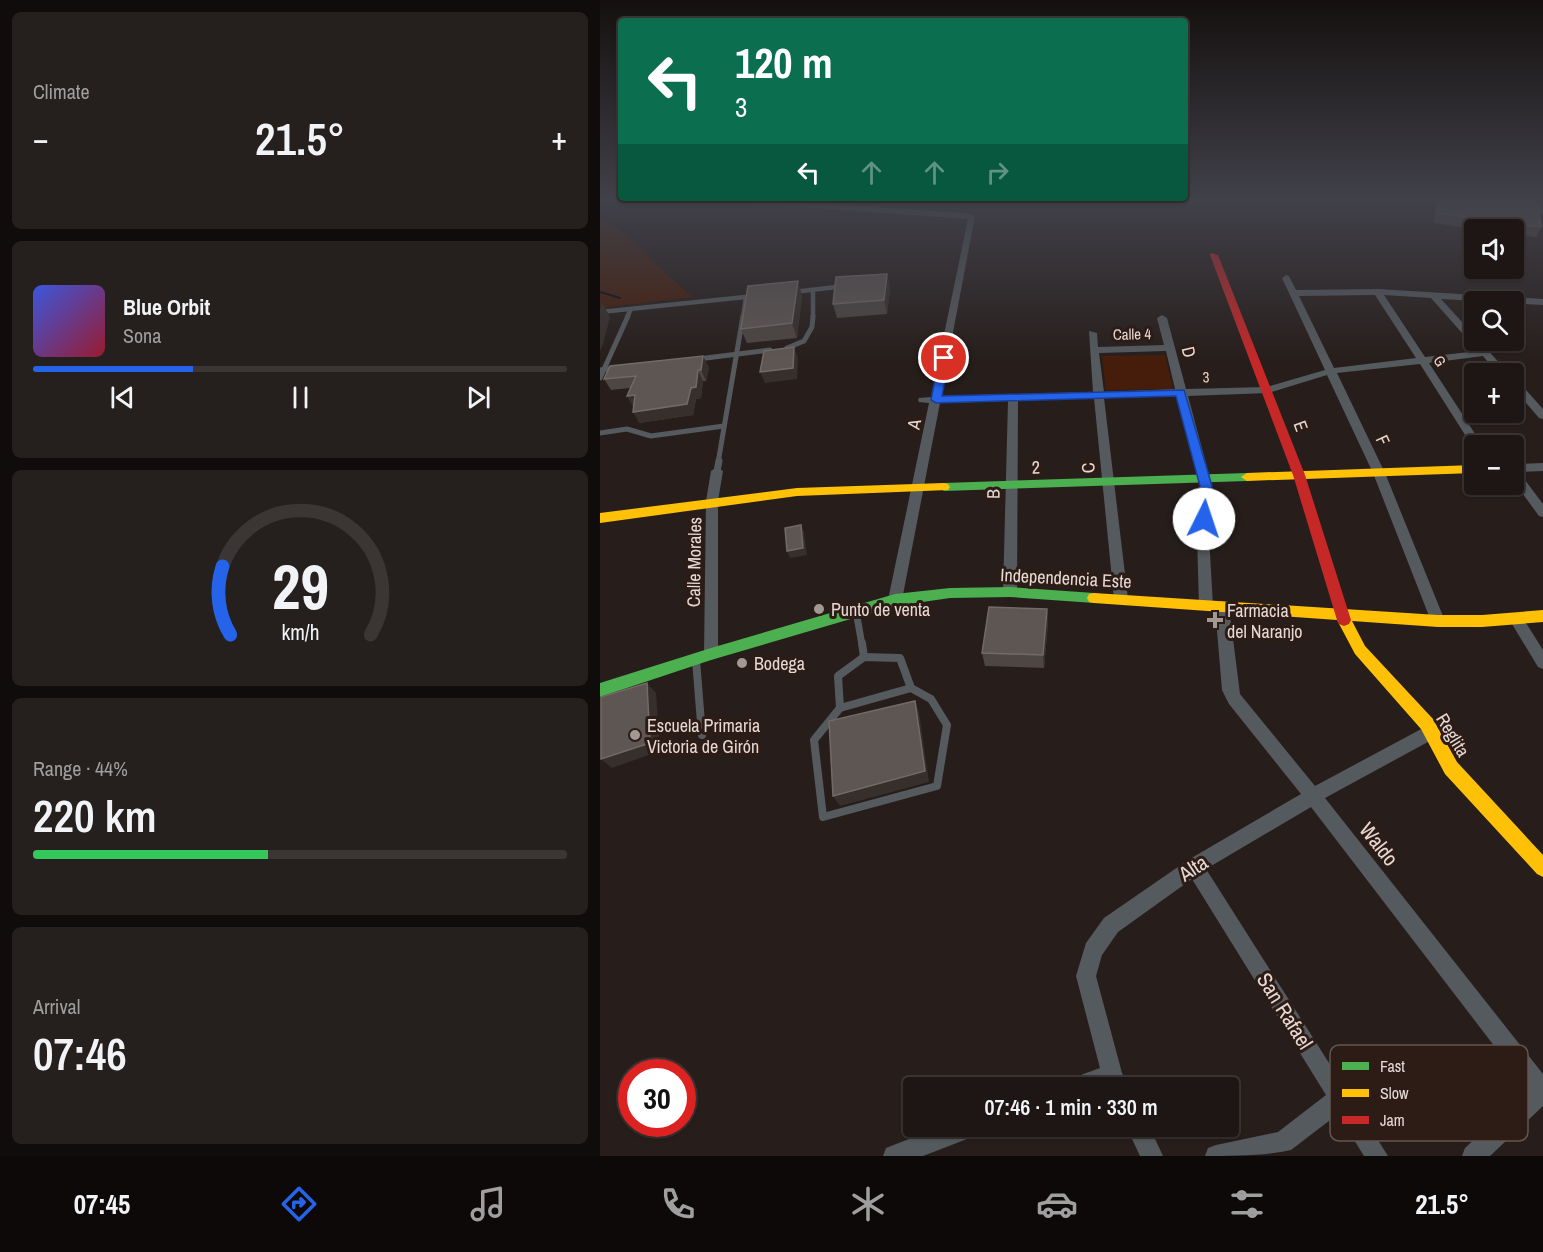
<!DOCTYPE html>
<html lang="en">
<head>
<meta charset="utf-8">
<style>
	:root { --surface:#1d1614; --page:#251f1d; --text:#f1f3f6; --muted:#a09fa0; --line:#3b3534; --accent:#2563eb }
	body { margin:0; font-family:"Archivo Narrow",sans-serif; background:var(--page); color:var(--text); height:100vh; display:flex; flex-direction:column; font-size:22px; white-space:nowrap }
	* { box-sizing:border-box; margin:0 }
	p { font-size:20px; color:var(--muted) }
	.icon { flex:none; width:33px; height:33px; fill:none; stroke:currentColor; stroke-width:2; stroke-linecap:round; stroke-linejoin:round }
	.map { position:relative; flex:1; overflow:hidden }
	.details { display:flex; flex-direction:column; gap:12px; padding:12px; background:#100c0b; width:600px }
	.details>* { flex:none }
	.hud { position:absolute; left:18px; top:18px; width:570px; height:183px; border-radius:6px; box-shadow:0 2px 4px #0004,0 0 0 2px var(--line); background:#0b6e4f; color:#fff; overflow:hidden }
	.controls { position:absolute; left:864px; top:219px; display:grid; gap:12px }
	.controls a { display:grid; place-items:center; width:60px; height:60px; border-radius:6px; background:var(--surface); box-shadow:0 2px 4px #0004,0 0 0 2px var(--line); font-size:30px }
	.speed { position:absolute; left:18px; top:1059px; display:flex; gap:12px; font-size:30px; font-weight:700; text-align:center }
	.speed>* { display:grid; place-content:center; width:78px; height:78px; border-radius:50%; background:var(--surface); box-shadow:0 2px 4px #0004,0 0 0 2px var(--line); line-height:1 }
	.speed .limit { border:9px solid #d22; background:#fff; color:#111 }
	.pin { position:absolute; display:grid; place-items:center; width:51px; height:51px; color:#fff; margin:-26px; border:3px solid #fff; border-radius:50%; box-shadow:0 2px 6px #0007 }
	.me { position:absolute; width:66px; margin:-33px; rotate:4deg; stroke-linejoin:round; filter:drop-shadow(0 0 4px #0008) }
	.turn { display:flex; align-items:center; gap:21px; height:126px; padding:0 18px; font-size:27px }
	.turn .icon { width:78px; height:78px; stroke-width:2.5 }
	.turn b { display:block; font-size:42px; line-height:51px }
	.lanes { display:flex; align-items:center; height:57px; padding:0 18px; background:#0003; justify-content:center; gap:30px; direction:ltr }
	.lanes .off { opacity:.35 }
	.big { font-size:45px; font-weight:600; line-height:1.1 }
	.details .tile { flex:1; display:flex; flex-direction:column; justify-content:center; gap:9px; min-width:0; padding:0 21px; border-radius:9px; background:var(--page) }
	.details .dial { align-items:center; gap:0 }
	.dial svg { height:156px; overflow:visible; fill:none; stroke:var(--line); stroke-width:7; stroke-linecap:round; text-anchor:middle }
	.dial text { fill:var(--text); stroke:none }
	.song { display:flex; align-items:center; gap:18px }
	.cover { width:72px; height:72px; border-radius:9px; background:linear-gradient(135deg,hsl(230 70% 55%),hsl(350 70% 35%)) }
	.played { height:6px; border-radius:3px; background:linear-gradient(90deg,var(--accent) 30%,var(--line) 30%) }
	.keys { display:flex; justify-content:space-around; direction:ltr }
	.heat { display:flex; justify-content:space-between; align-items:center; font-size:33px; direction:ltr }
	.charge { height:9px; border-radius:4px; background:linear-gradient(90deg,#34c759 44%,var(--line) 0) }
	.trip { position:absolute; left:303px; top:1077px; width:336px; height:60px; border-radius:6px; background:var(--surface); box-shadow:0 2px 4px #0004,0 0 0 2px var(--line); font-weight:600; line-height:60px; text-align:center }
	.dock { display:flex; height:96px; justify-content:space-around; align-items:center; background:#0c0908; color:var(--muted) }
	.dock .icon { width:42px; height:42px }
	.dock .current { color:var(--accent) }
	.dock b { font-size:27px; color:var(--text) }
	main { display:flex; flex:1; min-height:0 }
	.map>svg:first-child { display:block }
	.green { fill:#461d0a }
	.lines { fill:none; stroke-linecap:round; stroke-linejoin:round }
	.stream { stroke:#040c16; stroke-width:2 }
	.lane-far3 { stroke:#555a5e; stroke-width:4.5 }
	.lane-far2 { stroke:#555a5e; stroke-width:5 }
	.lane-far1 { stroke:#555a5e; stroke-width:7 }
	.lane { stroke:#555a5e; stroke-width:8 }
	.street { fill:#555a5e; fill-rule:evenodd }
	.fast { fill:#4caf50; fill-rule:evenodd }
	.slow { fill:#ffc107; fill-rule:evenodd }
	.jam { fill:#c62828; fill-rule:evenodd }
	.wall { fill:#4d4643 }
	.shaded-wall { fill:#372f2c }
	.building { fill:#5e5653; stroke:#736a67; stroke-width:1.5 }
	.route { fill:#2563eb; stroke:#184099; stroke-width:1.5 }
	.poi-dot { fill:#a29894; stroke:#2d1c15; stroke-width:2 }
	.labels { text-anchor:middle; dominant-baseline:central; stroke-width:6; stroke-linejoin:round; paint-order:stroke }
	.far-street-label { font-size:15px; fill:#e5d9d5; stroke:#2d1c15 }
	.street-label { font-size:18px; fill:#e5d9d5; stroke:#2d1c15 }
	.poi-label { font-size:18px; fill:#e5d9d5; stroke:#2d1c15; text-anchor:start }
	.near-street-label { font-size:21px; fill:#e5d9d5; stroke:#2d1c15 }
	.key { fill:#2d1c15; stroke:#64554f; stroke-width:1.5 }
	.key-label { font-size:16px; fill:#e5d9d5 }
</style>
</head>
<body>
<main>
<section class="details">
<div class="tile"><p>Climate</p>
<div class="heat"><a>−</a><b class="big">21.5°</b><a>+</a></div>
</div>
<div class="tile">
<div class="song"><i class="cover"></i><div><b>Blue Orbit</b><p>Sona</p></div></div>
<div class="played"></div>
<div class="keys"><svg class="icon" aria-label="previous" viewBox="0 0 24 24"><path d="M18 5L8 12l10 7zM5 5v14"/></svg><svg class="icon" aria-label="pause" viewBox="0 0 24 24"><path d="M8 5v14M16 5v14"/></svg><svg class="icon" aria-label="next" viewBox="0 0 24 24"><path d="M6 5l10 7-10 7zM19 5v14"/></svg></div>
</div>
<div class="tile dial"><svg viewBox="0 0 100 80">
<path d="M14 69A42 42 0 1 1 86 69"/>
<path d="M14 69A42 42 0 0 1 10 34" stroke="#2563eb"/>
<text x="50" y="56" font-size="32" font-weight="700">29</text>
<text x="50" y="72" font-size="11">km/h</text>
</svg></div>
<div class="tile"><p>Range · 44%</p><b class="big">220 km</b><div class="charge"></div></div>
<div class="tile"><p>Arrival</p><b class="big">07:46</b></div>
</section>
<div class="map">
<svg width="943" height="1156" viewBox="0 0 943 1156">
	<rect width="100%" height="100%" fill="#271e1b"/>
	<!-- green -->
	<g class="green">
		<polygon points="0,218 6,218 92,297 0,308"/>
		<polygon points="565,355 573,389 506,390 502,356"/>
	</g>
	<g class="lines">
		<!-- stream -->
		<polyline class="stream" points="0,292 20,298"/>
		<!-- lane-far3 -->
		<g class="lane-far3">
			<polyline points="193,292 245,286"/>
			<polyline points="0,312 155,296"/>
			<polyline points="27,317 31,309"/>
			<polyline points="143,317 146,297"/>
			<polyline points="213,317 213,290"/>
		</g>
		<!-- lane-far2 -->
		<g class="lane-far2">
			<polyline points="187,348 204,341 212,327 213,316"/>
			<polyline points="98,359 170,350"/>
			<polyline points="0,370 15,368"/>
			<polyline points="0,378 28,316"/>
			<polyline points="0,433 27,429 51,436 124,426"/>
			<polyline points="118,463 143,316"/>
		</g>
		<!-- lane-far1 -->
		<g class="lane-far1">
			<polyline points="117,471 119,461"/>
			<polyline points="256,611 262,645"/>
		</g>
		<!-- lane -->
		<g class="lane">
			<polyline points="262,643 264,657"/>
			<polygon points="264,657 300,658 311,688 331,699 347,725 337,786 223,817 214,740 240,708 238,676"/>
			<polyline points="96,660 102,735"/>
			<polyline points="240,708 311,688"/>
		</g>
		<!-- street -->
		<g class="street">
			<path d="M77 200 172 201 366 213 375 216 341 396 493 392 489 331 497 333 498 347 564 345 557 318 562 315 567 318 586 389 667 387 725 370 682 278 686 275 689 276 696 290 778 289 943 299V305L841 299 874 335V340H879L909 374H898L883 356 829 363 883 446H874V449L820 364 737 373 785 473 845 621 843 625 838 627 833 625 831 621 773 473 727 375 668 393 588 396 612 486 609 536 613 606 611 610H601L599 606 597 536 600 486 577 396 504 398 528 599 526 603H516L514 599 494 398 418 400 417 592 415 596H405L403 592 408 401 340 403 302 600 300 604H290L288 600 329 403 319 402 318 400 319 398 331 397 368 219 172 205 81 202ZM775 295 816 358 734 368 699 296ZM784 295 831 298 878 351 825 357ZM566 351 575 389 504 392 499 353Z"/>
			<polygon points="925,200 933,200 943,208 943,214"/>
			<polygon points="914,380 918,381 943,409 943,419 939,418 914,389"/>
			<polygon points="943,463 943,471 919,472 943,504 943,517 939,516 914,482 914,464"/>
			<polygon points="117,467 123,471 118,501 118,654 116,658 111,660 106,658 104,654 106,501 111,471"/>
			<path d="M622 601 627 603 629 607 640 694 715 786 825 727 831 725 837 727 839 732 837 737 725 798 943 1074V1106L890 1156H862L865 1148 928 1090 711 807 606 869 788 1156H764L738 1114 691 1150C665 1156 633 1156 605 1156L608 1148 616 1145 678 1132 726 1095 592 879 518 932 502 955 496 976 522 1073 529 1088H464L467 1080 500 1068 476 976 486 943 504 918 588 860 701 794 629 704 622 690 615 607 617 603Z"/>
			<polygon points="916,613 921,615 943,650 943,669 938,667 909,619 911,615"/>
			<polygon points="342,1126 383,1126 380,1134 323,1156 283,1156 286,1148"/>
			<polygon points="526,1126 549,1126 563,1156 540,1156"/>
		</g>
		<!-- fast -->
		<g class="fast">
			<polygon points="647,473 653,477 647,481 344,491 338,487 344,483"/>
			<polygon points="410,587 494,593 499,594 501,598 499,602 494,603 410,597 350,598 295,606 111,660 0,697 0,683 111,648 295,594 350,588"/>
		</g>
		<!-- slow -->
		<g class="slow">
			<polygon points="874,465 874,473 647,481 641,477 647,473"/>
			<polygon points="344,483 348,484 350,487 348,490 197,496 0,523 0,513 197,488"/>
			<polygon points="494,593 838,615 882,615 943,610 943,622 882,627 838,627 752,621 765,646 833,719 857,762 943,855 943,877 937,874 845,774 821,729 755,654 737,620 494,603 489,602 487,598 489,594"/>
		</g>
		<!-- jam -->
		<polygon class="jam" points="611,253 618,255 705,475 751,620 749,624 744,626 739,624 737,620 693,475 610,255"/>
	</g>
	<!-- wall -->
	<g class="wall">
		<polygon points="836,200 934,200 941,227 936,237 914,234 914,230 874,230 874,236 869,235 868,228 834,223"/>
		<polygon points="287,274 290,288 287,314 237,318 233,304"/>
		<polygon points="202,295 197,338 147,343 141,329"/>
		<polygon points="109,367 106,381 103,381 101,398 96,399 93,415 39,423 33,407 30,388 11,390 4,379"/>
		<polygon points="447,609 448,623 444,668 385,666 382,653"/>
	</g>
	<!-- shaded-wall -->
	<g class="shaded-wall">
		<polygon points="287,274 290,288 287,314 284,300"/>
		<polygon points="198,281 202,295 197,338 192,323"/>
		<polygon points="2,302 10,317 3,344 0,351 0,310"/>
		<polygon points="194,347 198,358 197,379 165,383 160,372"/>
		<polygon points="103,356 109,367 106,381 101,370"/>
		<polygon points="98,370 103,381 101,398 96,399 93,415 39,423 33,412 91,388"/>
		<polygon points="35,395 33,407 27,396"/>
		<polygon points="201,525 204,532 207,555 190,558 187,551"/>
		<polygon points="447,609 448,623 444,668 443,655"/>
		<polygon points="47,683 56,693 60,751 12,768 1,759"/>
		<polygon points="315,701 319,712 329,782 240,806 233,796"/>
	</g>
	<!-- building -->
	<g class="building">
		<polygon points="839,200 934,200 935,206 938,206 941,227 893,221 894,228 873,226 873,218 838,213"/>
		<polygon points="287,274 284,300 233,304 236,277"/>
		<polygon points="198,281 192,323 141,329 148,286"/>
		<polygon points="194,347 193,368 160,372 164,351"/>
		<polygon points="103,356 101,370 98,370 96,387 91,388 87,404 33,412 35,395 27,396 36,376 4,379 10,366"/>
		<polygon points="201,525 203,548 187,551 185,528"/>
		<polygon points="389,607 447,609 443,655 382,653"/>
		<polygon points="47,683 50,743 1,759 1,697"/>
		<polygon points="315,701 325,771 233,796 229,721"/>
	</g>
	<!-- sky -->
	<linearGradient id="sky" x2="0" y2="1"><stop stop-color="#15100f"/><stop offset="0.55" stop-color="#41414a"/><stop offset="1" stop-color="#41414a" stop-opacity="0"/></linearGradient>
	<rect width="943" height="362" fill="url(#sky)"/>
	<!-- route -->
	<polygon class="route" points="344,355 349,358 342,396 584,390 612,486 608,523 599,523 598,519 600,486 576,396 336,403 331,400 339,358"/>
	<!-- markers -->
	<g class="poi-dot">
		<circle cx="219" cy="609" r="6"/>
		<path d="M612 611h6v6h6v6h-6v6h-6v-6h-6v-6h6z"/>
		<circle cx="142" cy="663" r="6"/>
		<circle cx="35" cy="735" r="6"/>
	</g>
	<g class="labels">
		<!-- far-street labels -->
		<g class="far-street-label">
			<text transform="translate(532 334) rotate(-1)">Calle 4</text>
			<text transform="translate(840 361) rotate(56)">G</text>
			<text transform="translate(606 377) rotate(-2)">3</text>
		</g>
		<!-- street labels -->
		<g class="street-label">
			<text transform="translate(589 352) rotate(77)">D</text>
			<text transform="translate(314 424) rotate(-78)">A</text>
			<text transform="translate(701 426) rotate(70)">E</text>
			<text transform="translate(783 440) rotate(65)">F</text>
			<text transform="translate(436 467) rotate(-2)">2</text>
			<text transform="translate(488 468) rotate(-96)">C</text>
			<text transform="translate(393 494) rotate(-89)">B</text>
			<text transform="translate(94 562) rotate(-89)">Calle Morales</text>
			<text transform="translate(466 578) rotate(3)">Independencia Este</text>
			<text transform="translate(853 735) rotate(59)">Reglita</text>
		</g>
		<!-- poi labels -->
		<g class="poi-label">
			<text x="231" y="609">Punto de venta</text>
			<text x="627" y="610">Farmacia<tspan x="627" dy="21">del Naranjo</tspan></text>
			<text x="154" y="663">Bodega</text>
			<text x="47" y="725">Escuela Primaria<tspan x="47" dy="21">Victoria de Girón</tspan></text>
		</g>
		<!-- near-street labels -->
		<g class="near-street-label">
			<text transform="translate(779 844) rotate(52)">Waldo</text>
			<text transform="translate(593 868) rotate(-33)">Alta</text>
			<text transform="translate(685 1011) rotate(58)">San Rafael</text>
		</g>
	</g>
	<!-- legend -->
	<rect x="730" y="1045" width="198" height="96" rx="9" class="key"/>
	<rect x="742" y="1062" width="27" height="8" fill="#4caf50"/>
	<rect x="742" y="1089" width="27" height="8" fill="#ffc107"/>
	<rect x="742" y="1116" width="27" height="8" fill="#c62828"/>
	<g class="key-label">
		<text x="780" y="1072">Fast</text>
		<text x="780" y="1099">Slow</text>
		<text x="780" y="1126">Jam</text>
	</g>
</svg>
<div class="controls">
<a><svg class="icon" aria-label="sound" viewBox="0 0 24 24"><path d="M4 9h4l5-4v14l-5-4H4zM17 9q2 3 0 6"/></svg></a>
<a><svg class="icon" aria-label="search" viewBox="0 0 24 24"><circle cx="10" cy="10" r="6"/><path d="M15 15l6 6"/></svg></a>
<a>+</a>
<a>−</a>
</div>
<div class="speed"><div class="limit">30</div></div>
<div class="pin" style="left:344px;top:358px;background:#d93025"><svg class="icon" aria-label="arrive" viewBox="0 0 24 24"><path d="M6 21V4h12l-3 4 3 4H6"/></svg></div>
<svg class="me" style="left:604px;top:519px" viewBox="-20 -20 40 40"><circle r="19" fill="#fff"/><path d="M0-13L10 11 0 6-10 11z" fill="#2563eb"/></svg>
<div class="trip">07:46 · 1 min · 330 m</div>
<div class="hud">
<div class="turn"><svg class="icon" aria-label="left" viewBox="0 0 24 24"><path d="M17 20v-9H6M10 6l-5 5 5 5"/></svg><div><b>120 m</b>3</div></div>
<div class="lanes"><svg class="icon" aria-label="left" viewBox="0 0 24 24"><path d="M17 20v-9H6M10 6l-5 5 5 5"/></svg><svg class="icon off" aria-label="ahead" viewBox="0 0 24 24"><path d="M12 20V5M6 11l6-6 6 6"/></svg><svg class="icon off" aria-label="ahead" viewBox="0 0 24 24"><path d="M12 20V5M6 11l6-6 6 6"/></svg><svg class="icon off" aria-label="right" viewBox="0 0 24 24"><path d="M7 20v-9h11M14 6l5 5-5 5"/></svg></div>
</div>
</div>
</main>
<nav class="dock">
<b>07:45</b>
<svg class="icon current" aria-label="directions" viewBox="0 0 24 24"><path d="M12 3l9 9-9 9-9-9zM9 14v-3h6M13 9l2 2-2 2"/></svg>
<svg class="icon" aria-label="music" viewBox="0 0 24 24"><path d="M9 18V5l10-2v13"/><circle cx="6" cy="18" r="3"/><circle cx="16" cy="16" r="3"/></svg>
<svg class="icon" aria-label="phone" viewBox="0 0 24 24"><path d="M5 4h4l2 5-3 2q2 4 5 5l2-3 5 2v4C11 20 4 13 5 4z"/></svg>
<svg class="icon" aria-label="climate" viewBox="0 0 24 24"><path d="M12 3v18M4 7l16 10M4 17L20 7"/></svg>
<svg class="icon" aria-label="car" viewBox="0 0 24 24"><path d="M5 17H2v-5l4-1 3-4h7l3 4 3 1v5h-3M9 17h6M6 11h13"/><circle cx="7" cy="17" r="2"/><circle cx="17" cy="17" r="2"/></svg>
<svg class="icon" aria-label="filters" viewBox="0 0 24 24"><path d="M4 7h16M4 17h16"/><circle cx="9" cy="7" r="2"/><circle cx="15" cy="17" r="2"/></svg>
<b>21.5°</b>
</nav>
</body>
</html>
